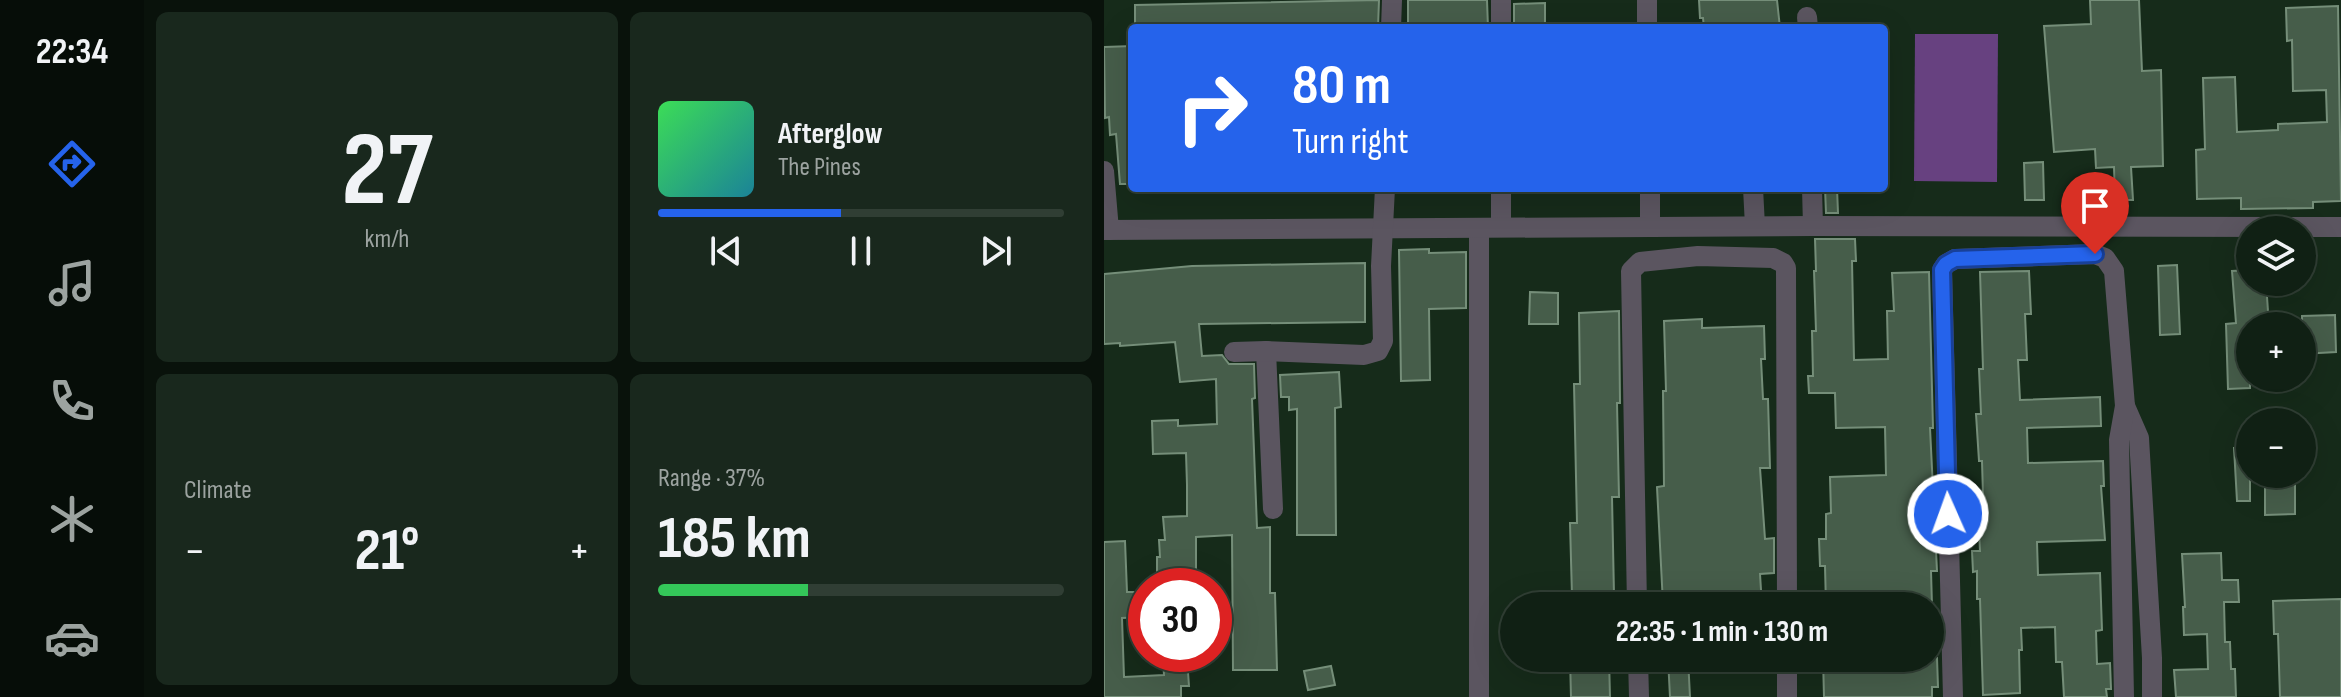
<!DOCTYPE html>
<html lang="en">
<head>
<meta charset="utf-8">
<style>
	:root { --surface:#102014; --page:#19281d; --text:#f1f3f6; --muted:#9ca3a0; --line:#303e34; --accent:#2563eb }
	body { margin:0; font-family:"Sofia Sans Condensed",sans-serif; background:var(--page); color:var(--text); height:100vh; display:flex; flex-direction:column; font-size:30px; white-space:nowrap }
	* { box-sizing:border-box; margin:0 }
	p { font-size:26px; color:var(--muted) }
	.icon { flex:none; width:44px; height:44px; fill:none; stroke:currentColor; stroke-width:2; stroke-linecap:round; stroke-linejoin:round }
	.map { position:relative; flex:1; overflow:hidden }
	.side { display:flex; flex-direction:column; gap:12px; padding:12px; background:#09120b; width:960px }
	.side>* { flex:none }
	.top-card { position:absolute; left:24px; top:24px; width:760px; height:168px; border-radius:8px; box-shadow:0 8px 32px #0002,0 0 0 2px var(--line); background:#2563eb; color:#fff; overflow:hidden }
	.controls { position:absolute; left:1132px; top:216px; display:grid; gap:16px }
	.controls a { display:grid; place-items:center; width:80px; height:80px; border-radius:50%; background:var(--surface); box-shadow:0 8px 32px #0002,0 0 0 2px var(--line); font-size:40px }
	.speed { position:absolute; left:24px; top:568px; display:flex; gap:16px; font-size:40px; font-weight:700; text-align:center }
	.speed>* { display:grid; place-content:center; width:104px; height:104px; border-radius:50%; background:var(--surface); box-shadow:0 8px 32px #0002,0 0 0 2px var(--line); line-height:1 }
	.speed .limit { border:12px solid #d22; background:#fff; color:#111 }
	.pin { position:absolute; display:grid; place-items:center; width:68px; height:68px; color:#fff; margin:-82px -34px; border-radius:50% 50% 50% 0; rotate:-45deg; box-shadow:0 0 8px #0007 }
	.pin .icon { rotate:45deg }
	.me { position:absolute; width:88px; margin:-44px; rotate:358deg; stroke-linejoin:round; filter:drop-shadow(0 0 6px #0008) }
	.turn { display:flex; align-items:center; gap:28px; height:168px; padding:0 32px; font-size:36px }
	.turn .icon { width:104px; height:104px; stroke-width:2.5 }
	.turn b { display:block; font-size:56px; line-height:68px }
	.big { font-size:60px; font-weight:700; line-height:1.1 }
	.side .card { flex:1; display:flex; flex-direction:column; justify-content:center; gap:12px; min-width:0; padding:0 28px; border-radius:12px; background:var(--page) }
	.side .dial { align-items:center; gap:0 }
	.dial b { font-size:104px; line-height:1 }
	.song { display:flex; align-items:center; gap:24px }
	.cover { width:96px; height:96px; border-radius:12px; background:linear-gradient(135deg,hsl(130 70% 55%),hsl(190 70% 35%)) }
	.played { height:8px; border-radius:4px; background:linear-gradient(90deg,var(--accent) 45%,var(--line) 45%) }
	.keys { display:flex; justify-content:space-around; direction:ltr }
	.heat { display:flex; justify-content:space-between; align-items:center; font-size:44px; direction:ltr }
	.charge { height:12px; border-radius:6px; background:linear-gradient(90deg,#34c759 37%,var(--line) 0) }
	.side .tiles { flex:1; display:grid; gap:12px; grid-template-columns:repeat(2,1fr) }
	.trip { position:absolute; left:396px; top:592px; width:444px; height:80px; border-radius:40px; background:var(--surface); box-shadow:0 8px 32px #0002,0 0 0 2px var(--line); font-weight:700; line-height:80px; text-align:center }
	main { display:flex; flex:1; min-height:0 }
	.dock { display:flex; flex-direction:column; width:144px; justify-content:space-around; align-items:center; background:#060d08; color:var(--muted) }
	.dock .icon { width:56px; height:56px }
	.dock .on { color:var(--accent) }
	.dock b { font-size:36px; color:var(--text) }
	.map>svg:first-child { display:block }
	.water { fill:#674180 }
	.building { fill:#465d4a; stroke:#758e79; stroke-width:2 }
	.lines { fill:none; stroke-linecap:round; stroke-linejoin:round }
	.minor { stroke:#5b5560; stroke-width:20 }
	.route-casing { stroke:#184099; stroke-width:20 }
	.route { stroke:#2563eb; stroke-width:14 }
</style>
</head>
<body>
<main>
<nav class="dock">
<b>22:34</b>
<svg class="icon on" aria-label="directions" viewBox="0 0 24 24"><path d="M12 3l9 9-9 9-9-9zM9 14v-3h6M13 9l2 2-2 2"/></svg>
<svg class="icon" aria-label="music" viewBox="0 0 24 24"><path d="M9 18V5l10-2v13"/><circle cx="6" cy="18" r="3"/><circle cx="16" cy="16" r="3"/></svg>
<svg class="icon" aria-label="phone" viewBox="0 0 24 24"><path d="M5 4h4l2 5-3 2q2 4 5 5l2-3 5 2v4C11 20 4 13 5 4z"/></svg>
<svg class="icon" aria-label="climate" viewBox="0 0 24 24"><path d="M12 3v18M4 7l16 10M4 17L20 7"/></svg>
<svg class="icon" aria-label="car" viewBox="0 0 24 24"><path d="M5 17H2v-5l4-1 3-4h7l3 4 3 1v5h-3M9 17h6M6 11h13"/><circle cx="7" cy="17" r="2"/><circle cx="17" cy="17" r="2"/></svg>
</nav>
<section class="side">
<div class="tiles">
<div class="card dial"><b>27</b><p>km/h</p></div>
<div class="card">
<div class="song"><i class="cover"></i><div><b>Afterglow</b><p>The Pines</p></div></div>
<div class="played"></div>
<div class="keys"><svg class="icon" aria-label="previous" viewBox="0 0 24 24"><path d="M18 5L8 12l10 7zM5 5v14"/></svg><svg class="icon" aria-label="pause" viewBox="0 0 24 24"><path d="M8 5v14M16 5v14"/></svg><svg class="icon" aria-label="next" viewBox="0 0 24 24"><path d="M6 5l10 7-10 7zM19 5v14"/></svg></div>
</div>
<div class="card"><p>Climate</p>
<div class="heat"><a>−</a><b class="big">21°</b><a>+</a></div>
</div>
<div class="card"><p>Range · 37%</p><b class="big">185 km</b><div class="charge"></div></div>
</div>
</section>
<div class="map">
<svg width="1237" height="697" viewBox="0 0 1237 697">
	<rect width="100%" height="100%" fill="#162b1a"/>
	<!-- water -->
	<polygon class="water" points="811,34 894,34 893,182 810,181"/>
	<!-- building -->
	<g class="building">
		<polygon points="275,0 274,28 31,28 31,5"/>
		<polygon points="304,0 383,0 384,28 304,28"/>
		<polygon points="595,0 673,0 676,28 600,28 599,18 596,18"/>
		<polygon points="986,0 1035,0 1038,71 1057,70 1059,166 1027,167 1029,200 1011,200 1010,167 992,168 991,149 950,152 940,26 987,24"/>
		<polygon points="441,3 441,28 410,28 410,4"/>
		<polygon points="1234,6 1237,201 1209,202 1209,208 1137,209 1137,198 1093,199 1092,150 1101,149 1099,78 1131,77 1133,132 1174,130 1174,124 1223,122 1222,90 1189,91 1188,40 1183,41 1182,8"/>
		<polygon points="28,46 28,184 16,184 12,134 6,135 5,117 1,118 0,47"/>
		<polygon points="939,162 940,200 921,200 920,163"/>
		<polygon points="721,188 733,188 734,213 722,213"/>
		<polygon points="711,239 751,239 752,261 748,261 750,360 784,359 783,311 790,311 788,273 825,272 829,428 826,428 833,571 827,571 828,606 722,606 721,566 716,566 715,539 722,539 722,514 727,513 726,477 782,475 781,427 732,428 731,393 705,393 704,376 709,376 708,331 712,331 710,271 712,271"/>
		<polygon points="325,249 325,253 362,252 362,308 325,309 326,380 297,381 295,250"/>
		<polygon points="261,263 261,322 95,324 98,356 118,355 125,364 150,364 151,398 148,399 153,528 166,527 166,593 171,593 173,670 129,670 128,535 92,537 92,586 53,586 53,557 56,557 55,540 61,540 59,517 83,516 83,485 82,453 49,454 48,421 74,420 74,426 113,424 112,379 76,382 71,342 16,346 16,343 0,344 0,274 88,266"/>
		<polygon points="1073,265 1076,334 1056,335 1054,266"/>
		<polygon points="1146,270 1146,282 1162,282 1165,326 1146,326 1146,388 1124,389 1122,324 1132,323 1128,271"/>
		<polygon points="925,271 927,314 921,314 923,360 914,360 916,400 996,397 997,426 923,428 924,463 999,461 1000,486 997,486 1001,540 933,542 934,575 996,573 998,630 992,631 993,664 1006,663 1007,689 1002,689 1003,697 960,697 958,662 952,662 951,627 917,628 918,650 915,650 916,693 879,695 876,599 873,599 873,571 869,572 868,551 876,551 875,530 880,530 878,461 875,461 872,414 877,414 875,369 879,369 876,272"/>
		<polygon points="426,292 454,293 454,324 425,324"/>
		<polygon points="515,311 516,403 513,403 515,497 508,497 510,595 468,596 466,523 473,523 470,384 476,384 475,313"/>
		<polygon points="1231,315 1232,352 1198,354 1198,316"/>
		<polygon points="598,319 598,328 660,326 661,359 657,359 659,399 664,399 666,468 656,468 661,539 670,538 670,573 656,574 658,606 619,606 619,601 559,604 553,487 560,486 559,391 562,391 560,321"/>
		<polygon points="235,372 237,407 231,408 232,535 193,535 193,409 185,410 185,397 177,397 176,375"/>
		<polygon points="1146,447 1146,501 1133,501 1130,448"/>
		<polygon points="1161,474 1191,474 1191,514 1161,515"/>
		<polygon points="21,541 23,592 42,592 42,617 18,618 20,677 60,675 59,659 83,658 85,686 77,686 77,697 0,697 0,542"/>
		<polygon points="1117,553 1118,580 1134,580 1135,602 1120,602 1121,642 1126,642 1127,669 1131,669 1132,697 1072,697 1070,670 1104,669 1103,634 1080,635 1079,607 1081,607 1078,554"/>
		<polygon points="1237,599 1237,697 1176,697 1174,634 1170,634 1169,601"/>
		<polygon points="466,658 505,658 506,697 467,697"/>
		<polygon points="564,658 584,658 586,697 566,697"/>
		<polygon points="719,658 833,658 834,687 828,687 828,697 720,697"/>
		<polygon points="227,666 231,685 204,690 200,671"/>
	</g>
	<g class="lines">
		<!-- minor -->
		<g class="minor">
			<polyline points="543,0 543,28"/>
			<polyline points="703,17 704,28"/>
			<polyline points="287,28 288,0"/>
			<polyline points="397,28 397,0"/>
			<polyline points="0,171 5,230"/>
			<polyline points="546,188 546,227"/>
			<polyline points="649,188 651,226"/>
			<polyline points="708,188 709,226"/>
			<polyline points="397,227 397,188"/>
			<polyline points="375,228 375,697"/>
			<polyline points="0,230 709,226 1237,227"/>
			<polyline points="162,351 169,509"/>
			<polyline points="130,352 162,351 260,355 274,351 279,341 277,266 281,188"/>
			<polyline points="1021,406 1035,438 1048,658 1048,697"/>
			<polyline points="533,606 527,271 536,262 594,256 669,258 679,263 682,268 683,606"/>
			<polyline points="534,658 535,697"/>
			<polyline points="683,697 683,658"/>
			<polyline points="849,697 838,270 842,264 851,259 991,254 1001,258 1010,271 1021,406 1015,440 1020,697"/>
		</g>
	</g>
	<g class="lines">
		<defs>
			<polyline id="route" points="844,514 838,270 842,264 851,259 991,254"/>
		</defs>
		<!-- route casing -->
		<use href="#route" class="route-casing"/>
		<!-- route -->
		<use href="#route" class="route"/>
	</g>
</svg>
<div class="controls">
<a><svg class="icon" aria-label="layers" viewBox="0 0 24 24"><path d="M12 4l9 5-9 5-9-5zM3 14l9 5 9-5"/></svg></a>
<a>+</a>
<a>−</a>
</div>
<div class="speed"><div class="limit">30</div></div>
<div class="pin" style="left:991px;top:254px;background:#d93025"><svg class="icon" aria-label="arrive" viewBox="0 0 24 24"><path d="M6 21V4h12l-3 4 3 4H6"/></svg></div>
<svg class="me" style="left:844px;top:514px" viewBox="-20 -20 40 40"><circle r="17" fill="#2563eb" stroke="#fff" stroke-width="3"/><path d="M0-11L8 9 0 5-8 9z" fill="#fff"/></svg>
<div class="trip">22:35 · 1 min · 130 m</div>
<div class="top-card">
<div class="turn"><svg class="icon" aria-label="right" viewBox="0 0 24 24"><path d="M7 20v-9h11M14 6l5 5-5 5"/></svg><div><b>80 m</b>Turn right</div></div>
</div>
</div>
</main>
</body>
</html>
